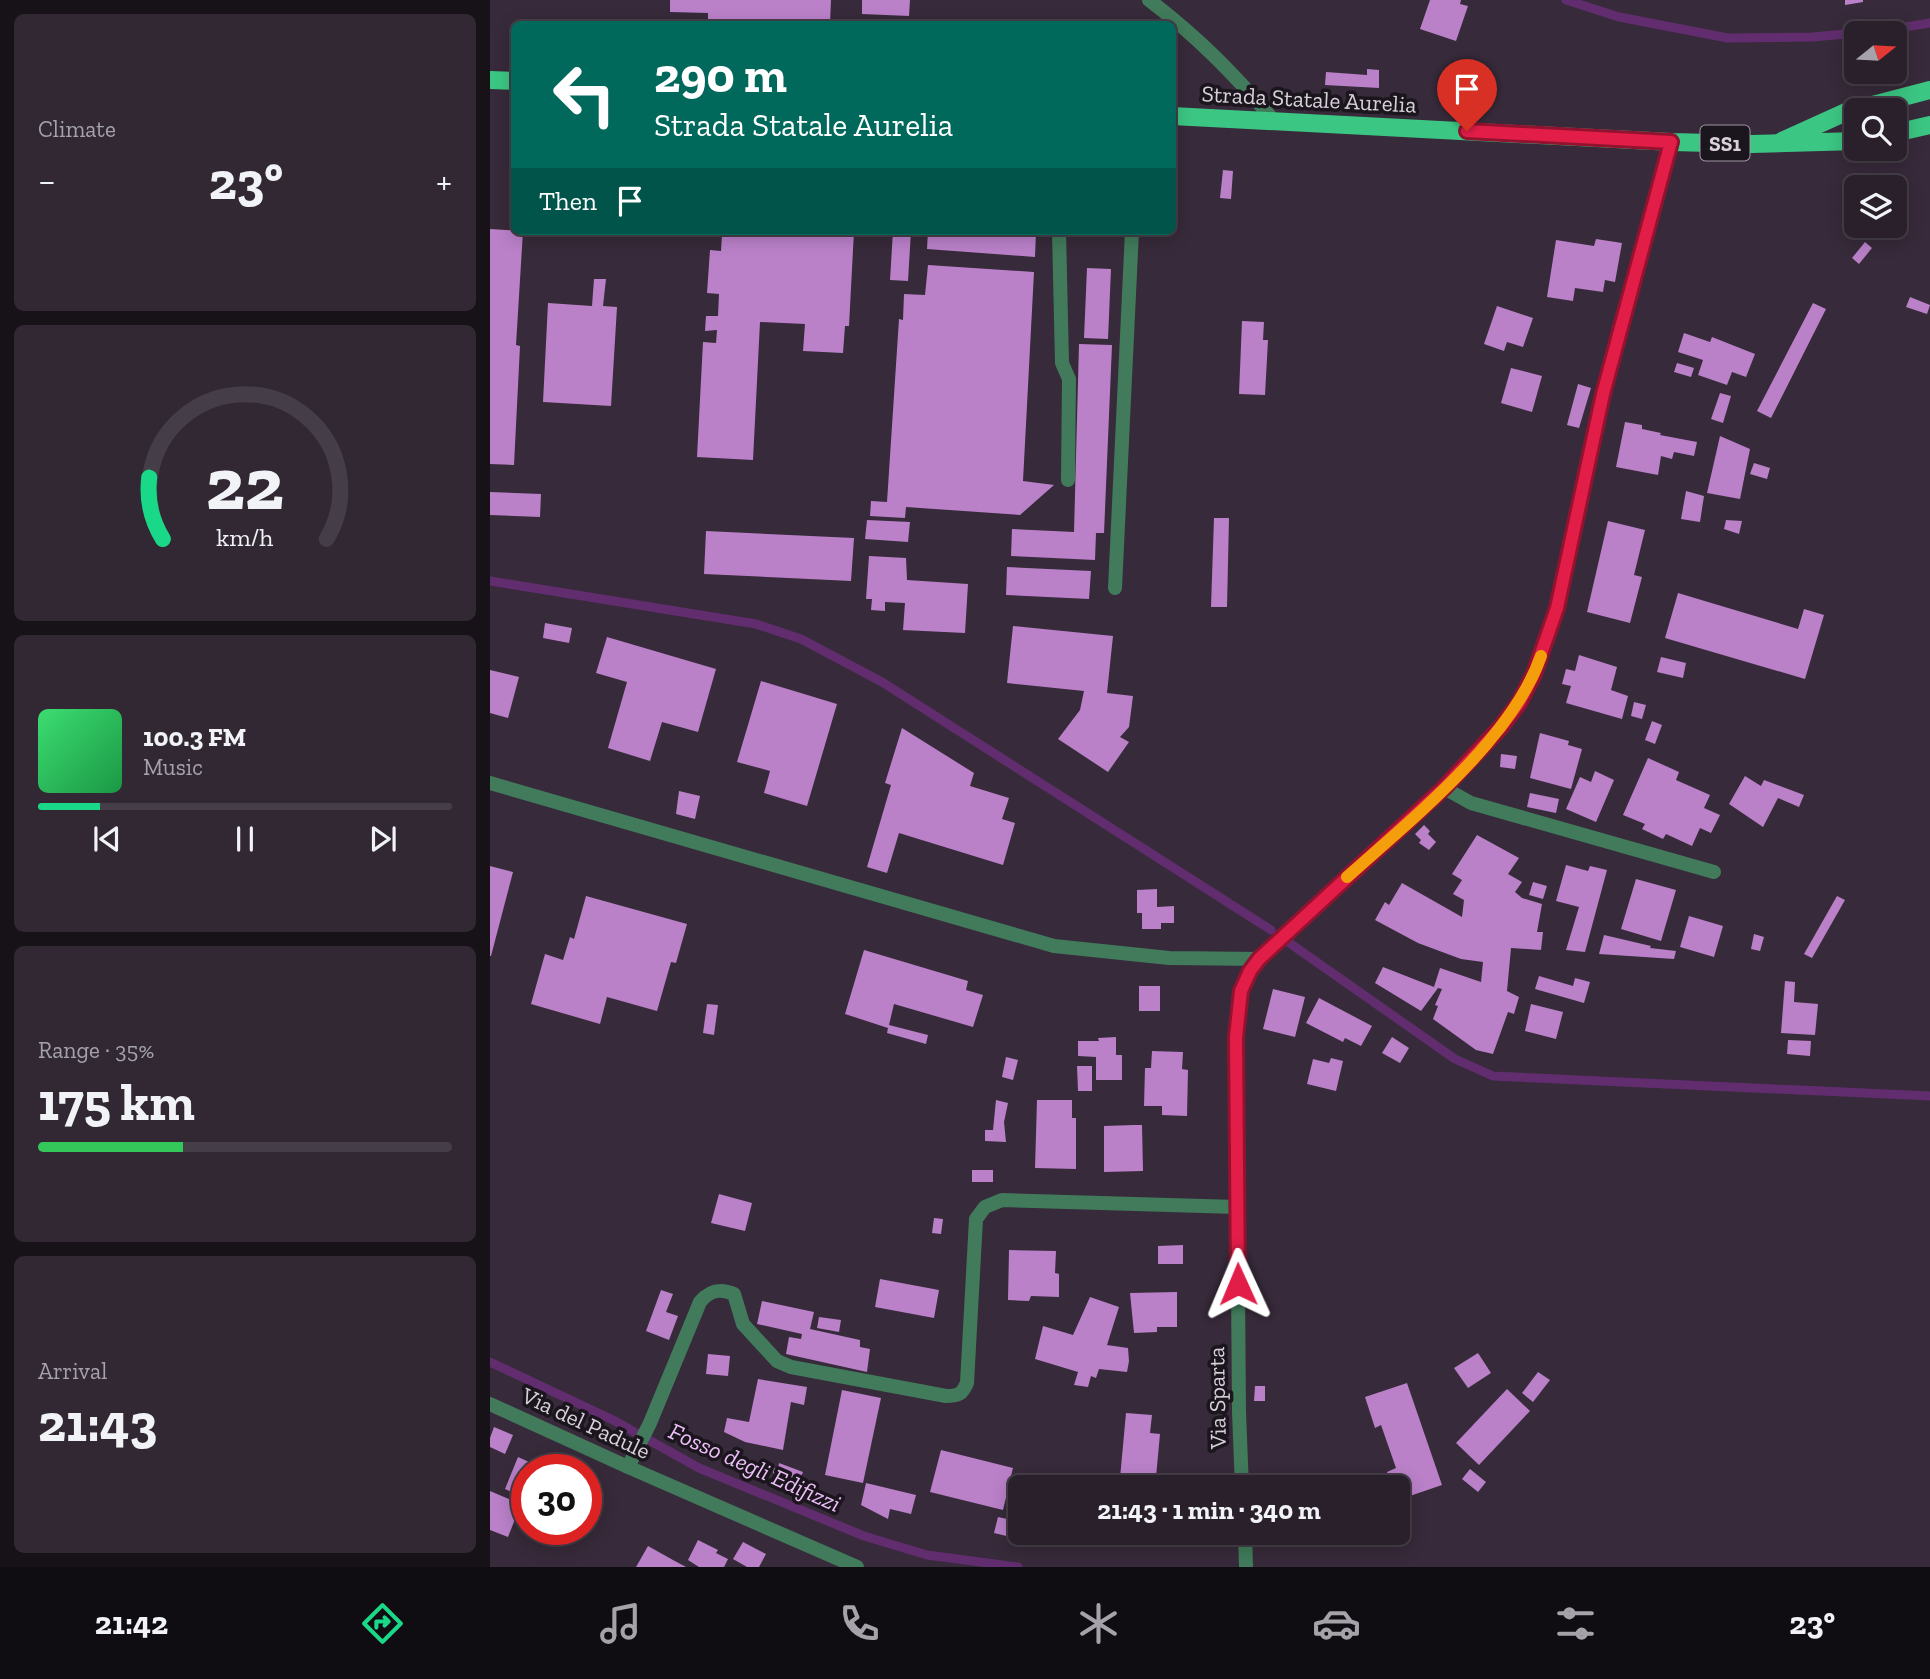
<!DOCTYPE html>
<html lang="en">
<head>
<meta charset="utf-8">
<style>
	:root { --surface:#29202c; --page:#312834; --text:#f1f3f6; --muted:#a5a3a9; --line:#453e48; --accent:#19d989 }
	body { margin:0; font-family:"Zilla Slab",serif; background:var(--page); color:var(--text); height:100vh; display:flex; flex-direction:column; font-size:26px; white-space:nowrap }
	* { box-sizing:border-box; margin:0 }
	p { font-size:23px; color:var(--muted) }
	.icon { flex:none; width:38px; height:38px; fill:none; stroke:currentColor; stroke-width:2; stroke-linecap:round; stroke-linejoin:round }
	.map { position:relative; flex:1; overflow:hidden }
	.sheet { display:flex; flex-direction:column; gap:14px; padding:14px; background:#171218; width:490px }
	.sheet>* { flex:none }
	.guide { position:absolute; left:21px; top:21px; width:665px; height:214px; border-radius:10px; box-shadow:0 4px 18px #0003,0 0 0 2px var(--line); background:#00695c; color:#fff; overflow:hidden }
	.needle { width:46px; rotate:72deg }
	.controls { position:absolute; left:1354px; top:21px; display:grid; gap:14px }
	.controls a { display:grid; place-items:center; width:63px; height:63px; border-radius:10px; background:var(--surface); box-shadow:0 4px 18px #0003,0 0 0 2px var(--line); font-size:35px }
	.speed { position:absolute; left:21px; top:1454px; display:flex; gap:14px; font-size:35px; font-weight:700; text-align:center }
	.speed>* { display:grid; place-content:center; width:91px; height:91px; border-radius:50%; background:var(--surface); box-shadow:0 4px 18px #0003,0 0 0 2px var(--line); line-height:1 }
	.speed .limit { border:10px solid #d22; background:#fff; color:#111 }
	.pin { position:absolute; display:grid; place-items:center; width:60px; height:60px; color:#fff; margin:-72px -30px; border-radius:50% 50% 50% 0; rotate:-45deg; box-shadow:0 0 7px #0007 }
	.pin .icon { rotate:45deg }
	.me { position:absolute; width:77px; margin:-38px; rotate:359deg; stroke-linejoin:round; filter:drop-shadow(0 0 5px #0008) }
	.turn { display:flex; align-items:center; gap:24px; height:147px; padding:0 28px; font-size:32px }
	.turn .icon { width:91px; height:91px; stroke-width:2.5 }
	.turn b { display:block; font-size:49px; line-height:60px }
	.then { display:flex; align-items:center; height:66px; padding:0 28px; background:#0003; gap:14px; font-size:26px }
	.big { font-size:52px; font-weight:700; line-height:1.1 }
	.sheet .card { flex:1; display:flex; flex-direction:column; justify-content:center; gap:10px; min-width:0; padding:0 24px; border-radius:10px; background:var(--page) }
	.sheet .dial { align-items:center; gap:0 }
	.dial svg { height:182px; overflow:visible; fill:none; stroke:var(--line); stroke-width:7; stroke-linecap:round; text-anchor:middle }
	.dial text { fill:var(--text); stroke:none }
	.song { display:flex; align-items:center; gap:21px }
	.cover { width:84px; height:84px; border-radius:10px; background:linear-gradient(135deg,hsl(140 70% 55%),hsl(140 70% 35%)) }
	.played { height:7px; border-radius:4px; background:linear-gradient(90deg,var(--accent) 15%,var(--line) 15%) }
	.keys { display:flex; justify-content:space-around; direction:ltr }
	.heat { display:flex; justify-content:space-between; align-items:center; font-size:38px; direction:ltr }
	.charge { height:10px; border-radius:5px; background:linear-gradient(90deg,#34c759 35%,var(--line) 0) }
	.trip { position:absolute; left:518px; top:1475px; width:402px; height:70px; border-radius:10px; background:var(--surface); box-shadow:0 4px 18px #0003,0 0 0 2px var(--line); font-weight:700; line-height:70px; text-align:center }
	.tab-bar { display:flex; height:112px; justify-content:space-around; align-items:center; background:#100d12; color:var(--muted) }
	.tab-bar .icon { width:49px; height:49px }
	.tab-bar .active { color:var(--accent) }
	.tab-bar b { font-size:32px; color:var(--text) }
	main { display:flex; flex:1; min-height:0 }
	.map>svg:first-child { display:block }
	.lines { fill:none; stroke-linecap:round; stroke-linejoin:round }
	.stream { stroke:#622d6f; stroke-width:9 }
	.building { fill:#ba81c9 }
	.service { stroke:#417b5b; stroke-width:14 }
	.minor { stroke:#417b5b; stroke-width:14 }
	.primary { stroke:#3cc683; stroke-width:18 }
	.route-casing { stroke:#92132f; stroke-width:18 }
	.route { stroke:#e11d48; stroke-width:12 }
	.slow { stroke:#f59e0b; stroke-width:12 }
	.labels { text-anchor:middle; dominant-baseline:central; stroke-width:7; stroke-linejoin:round; paint-order:stroke }
	.shield { fill:#1b151d; stroke:#9f98a1; stroke-width:2 }
	.shield-label { font-size:21px; font-weight:bold; fill:#d8d0da }
	.street-label { font-size:23px; fill:#d8d0da; stroke:#1b151d }
	.water-label { font-size:24px; font-style:italic; fill:#ecbff7; stroke:#1b151d }
</style>
</head>
<body>
<main>
<section class="sheet">
<div class="card"><p>Climate</p>
<div class="heat"><a>−</a><b class="big">23°</b><a>+</a></div>
</div>
<div class="card dial"><svg viewBox="0 0 100 80">
<path d="M14 69A42 42 0 1 1 86 69"/>
<path d="M14 69A42 42 0 0 1 8 42" stroke="#19d989"/>
<text x="50" y="56" font-size="32" font-weight="700">22</text>
<text x="50" y="72" font-size="11">km/h</text>
</svg></div>
<div class="card">
<div class="song"><i class="cover"></i><div><b>100.3 FM</b><p>Music</p></div></div>
<div class="played"></div>
<div class="keys"><svg class="icon" aria-label="previous" viewBox="0 0 24 24"><path d="M18 5L8 12l10 7zM5 5v14"/></svg><svg class="icon" aria-label="pause" viewBox="0 0 24 24"><path d="M8 5v14M16 5v14"/></svg><svg class="icon" aria-label="next" viewBox="0 0 24 24"><path d="M6 5l10 7-10 7zM19 5v14"/></svg></div>
</div>
<div class="card"><p>Range · 35%</p><b class="big">175 km</b><div class="charge"></div></div>
<div class="card"><p>Arrival</p><b class="big">21:43</b></div>
</section>
<div class="map">
<svg width="1440" height="1567" viewBox="0 0 1440 1567">
	<rect width="100%" height="100%" fill="#372a3a"/>
	<g class="lines">
		<!-- stream -->
		<g class="stream">
			<polyline points="1076,0 1129,17 1238,38 1322,37 1391,31 1440,23"/>
			<polyline points="0,581 266,624 311,639 392,682 781,930"/>
			<polyline points="798,942 965,1059 1003,1076 1440,1096"/>
			<polyline points="0,1362 123,1420 209,1468 374,1536 437,1555 528,1567"/>
		</g>
	</g>
	<!-- building -->
	<g class="building">
		<polygon points="180,0 341,0 340,24 218,24 218,13 180,12"/>
		<polygon points="372,0 420,0 419,16 372,14"/>
		<polygon points="940,0 971,0 970,4 978,6 966,41 930,29"/>
		<polygon points="1355,0 1373,0 1373,2 1355,5"/>
		<polygon points="877,69 889,70 889,88 835,85 836,72 877,75"/>
		<polygon points="733,170 743,171 741,199 730,198"/>
		<polygon points="0,229 33,231 26,345 30,346 24,465 0,464"/>
		<polygon points="197,231 364,231 359,326 355,326 353,353 313,351 315,324 270,322 263,460 207,457 213,342 226,343 227,330 215,331 216,316 228,316 229,294 217,293 220,250 231,251 232,235 197,233"/>
		<polygon points="403,231 421,231 418,281 400,280"/>
		<polygon points="438,231 546,231 545,257 437,249"/>
		<polygon points="1106,239 1132,243 1125,282 1115,280 1113,292 1085,288 1083,301 1057,297 1066,240 1104,246"/>
		<polygon points="1375,242 1382,248 1369,264 1362,258"/>
		<polygon points="438,265 544,272 533,481 564,485 530,515 416,507 415,518 380,516 381,501 397,502 409,319 413,320 414,294 435,295"/>
		<polygon points="597,268 621,269 618,339 594,338"/>
		<polygon points="104,279 116,279 113,306 127,307 121,406 53,402 58,303 102,306"/>
		<polygon points="1420,297 1440,305 1437,314 1416,307"/>
		<polygon points="1323,303 1336,309 1281,418 1267,411"/>
		<polygon points="1007,306 1043,318 1033,347 1017,342 1014,351 994,344"/>
		<polygon points="752,321 774,322 773,340 778,340 775,395 749,394"/>
		<polygon points="1194,333 1220,342 1222,337 1265,354 1256,377 1242,372 1237,385 1208,375 1213,360 1188,352"/>
		<polygon points="589,344 622,345 614,533 606,533 605,560 521,556 522,529 584,532"/>
		<polygon points="1187,363 1204,368 1201,377 1184,372"/>
		<polygon points="1021,368 1052,376 1042,412 1011,403"/>
		<polygon points="1088,384 1101,388 1089,428 1077,425"/>
		<polygon points="1230,393 1241,396 1233,423 1221,419"/>
		<polygon points="1135,422 1152,425 1152,429 1171,433 1170,435 1207,442 1204,456 1184,452 1182,459 1171,456 1168,475 1126,467"/>
		<polygon points="1230,436 1260,449 1250,499 1217,493"/>
		<polygon points="1264,463 1280,468 1277,479 1260,474"/>
		<polygon points="1196,491 1214,496 1210,522 1191,519"/>
		<polygon points="0,492 51,494 50,517 0,515"/>
		<polygon points="724,518 739,518 737,607 721,607"/>
		<polygon points="377,520 420,522 418,542 375,539"/>
		<polygon points="1236,520 1252,521 1249,534 1234,529"/>
		<polygon points="1118,521 1155,530 1144,575 1152,577 1140,623 1097,612"/>
		<polygon points="216,531 364,538 361,581 214,574"/>
		<polygon points="379,556 416,558 417,580 478,584 475,633 413,630 415,603 395,602 395,611 381,610 382,599 376,599"/>
		<polygon points="517,567 601,571 599,599 516,595"/>
		<polygon points="1188,593 1308,629 1314,609 1334,615 1315,679 1175,638"/>
		<polygon points="55,623 82,628 79,643 53,638"/>
		<polygon points="523,626 623,636 617,693 643,696 639,727 630,737 639,742 618,772 568,739 590,710 594,691 517,683"/>
		<polygon points="117,637 226,669 208,732 172,722 160,761 118,748 137,682 106,673"/>
		<polygon points="1089,655 1127,667 1121,690 1138,696 1132,719 1076,703 1081,686 1072,684 1076,669 1085,671"/>
		<polygon points="1171,657 1196,663 1193,678 1167,672"/>
		<polygon points="0,670 29,677 18,718 0,713"/>
		<polygon points="271,681 347,704 317,806 274,793 280,771 247,762"/>
		<polygon points="1144,702 1156,705 1152,719 1141,716"/>
		<polygon points="1162,721 1172,725 1165,744 1155,740"/>
		<polygon points="412,728 484,773 480,786 519,798 512,819 525,823 513,865 409,833 397,873 377,867 401,785 395,783"/>
		<polygon points="1050,733 1079,741 1078,745 1092,749 1081,789 1040,778"/>
		<polygon points="1011,754 1027,756 1025,769 1010,767"/>
		<polygon points="1158,758 1189,772 1186,780 1220,795 1214,808 1230,815 1221,833 1210,828 1202,846 1176,834 1173,839 1152,829 1155,824 1133,815"/>
		<polygon points="1105,771 1124,780 1106,822 1076,809 1090,777 1101,782"/>
		<polygon points="1255,776 1271,786 1274,780 1314,795 1309,807 1288,798 1273,827 1239,804"/>
		<polygon points="189,791 210,796 205,819 186,814"/>
		<polygon points="1040,793 1069,799 1066,813 1037,807"/>
		<polygon points="934,825 940,831 938,834 946,842 939,850 929,843 931,840 925,834"/>
		<polygon points="987,835 1029,858 1018,874 1032,882 1025,892 1032,898 1052,904 1047,932 1053,932 1051,950 1021,948 1017,991 1029,997 1024,1014 1018,1012 1003,1054 986,1050 943,1019 948,1006 945,1005 952,989 948,988 931,1011 885,983 893,967 944,987 950,968 991,982 993,962 971,959 928,943 885,920 895,902 899,905 912,883 972,917 974,900 963,894 972,880 962,874"/>
		<polygon points="1076,865 1098,871 1100,866 1117,870 1095,952 1076,950 1089,907 1066,901"/>
		<polygon points="0,866 23,872 1,956 0,956"/>
		<polygon points="1146,879 1186,890 1171,941 1131,929"/>
		<polygon points="1043,882 1057,886 1053,899 1039,895"/>
		<polygon points="667,889 667,907 684,906 684,923 671,923 671,929 652,929 652,913 647,913 647,890"/>
		<polygon points="96,896 197,924 186,963 181,962 167,1011 117,997 110,1024 41,1004 55,954 73,960 80,937 84,939"/>
		<polygon points="1347,896 1355,900 1322,958 1314,954"/>
		<polygon points="1199,916 1233,926 1224,957 1190,947"/>
		<polygon points="1264,934 1274,937 1270,951 1261,949"/>
		<polygon points="1114,935 1161,946 1160,948 1186,951 1184,959 1109,954"/>
		<polygon points="374,950 478,981 476,990 493,995 483,1027 404,1004 399,1025 438,1035 436,1044 397,1033 398,1028 355,1014"/>
		<polygon points="1049,976 1083,986 1085,978 1100,982 1094,1003 1045,989"/>
		<polygon points="1295,981 1305,982 1304,1002 1328,1004 1325,1035 1291,1033"/>
		<rect x="649" y="986" width="21" height="25"/>
		<polygon points="783,989 815,997 805,1037 773,1029"/>
		<polygon points="829,998 882,1026 871,1046 855,1038 853,1042 816,1023"/>
		<polygon points="217,1004 228,1005 224,1035 213,1033"/>
		<polygon points="1041,1004 1073,1012 1066,1039 1035,1031"/>
		<polygon points="626,1037 626,1055 632,1055 632,1080 606,1080 606,1057 588,1056 588,1041 609,1041 608,1038"/>
		<polygon points="902,1037 919,1048 910,1063 892,1053"/>
		<polygon points="1298,1040 1321,1041 1320,1056 1297,1054"/>
		<polygon points="662,1051 693,1052 692,1069 698,1070 697,1116 672,1115 672,1106 654,1106 655,1068 661,1068"/>
		<polygon points="516,1057 528,1060 523,1080 512,1077"/>
		<polygon points="841,1058 853,1061 846,1091 817,1084 823,1059 839,1063"/>
		<polygon points="587,1066 602,1066 602,1091 588,1091"/>
		<polygon points="506,1100 518,1103 514,1122 516,1142 495,1141 495,1130 503,1130"/>
		<polygon points="547,1100 582,1100 582,1118 586,1118 586,1169 545,1168"/>
		<polygon points="644,1125 652,1125 653,1171 614,1172 614,1126"/>
		<rect x="482" y="1170" width="21" height="12"/>
		<polygon points="229,1194 262,1203 255,1231 221,1223"/>
		<polygon points="444,1218 453,1219 451,1234 442,1233"/>
		<polygon points="693,1245 693,1264 668,1264 668,1246"/>
		<polygon points="519,1250 566,1251 565,1273 569,1274 569,1297 541,1296 539,1301 518,1300"/>
		<polygon points="390,1279 449,1290 444,1318 385,1307"/>
		<polygon points="171,1290 183,1294 176,1312 188,1316 179,1340 156,1331"/>
		<polygon points="687,1292 687,1327 667,1327 667,1332 644,1333 640,1293"/>
		<polygon points="600,1297 629,1307 617,1345 638,1348 639,1361 637,1372 609,1369 606,1378 601,1376 598,1387 584,1385 588,1372 545,1359 553,1326 583,1335"/>
		<polygon points="272,1301 324,1312 320,1329 370,1340 370,1347 380,1349 377,1372 296,1354 299,1337 311,1339 312,1334 267,1324"/>
		<polygon points="329,1317 351,1320 349,1332 327,1328"/>
		<polygon points="988,1353 1001,1373 978,1388 964,1368"/>
		<polygon points="218,1354 240,1356 238,1376 216,1374"/>
		<polygon points="1048,1372 1060,1380 1043,1402 1032,1393"/>
		<polygon points="268,1379 317,1387 314,1405 301,1402 293,1450 255,1442 234,1432 237,1418 259,1422"/>
		<polygon points="917,1383 952,1485 908,1500 908,1488 902,1488 897,1472 906,1468 891,1425 885,1428 875,1397"/>
		<polygon points="765,1386 775,1386 775,1401 764,1401"/>
		<polygon points="1017,1389 1040,1411 989,1465 966,1443"/>
		<polygon points="352,1390 391,1398 373,1483 335,1475"/>
		<polygon points="636,1413 662,1415 660,1433 670,1434 665,1488 616,1488 617,1477 630,1478"/>
		<polygon points="4,1427 23,1435 15,1454 0,1447 0,1438"/>
		<polygon points="451,1450 523,1468 513,1510 440,1492"/>
		<polygon points="28,1457 48,1466 46,1470 37,1470 37,1492 34,1498 15,1489"/>
		<polygon points="289,1463 313,1472 308,1484 283,1473 284,1468 288,1469"/>
		<polygon points="980,1469 996,1482 988,1492 972,1479"/>
		<polygon points="376,1483 426,1495 421,1514 400,1509 398,1519 371,1505"/>
		<polygon points="0,1491 31,1504 18,1537 0,1530"/>
		<polygon points="508,1517 530,1522 530,1533 539,1533 537,1541 504,1533"/>
		<polygon points="208,1540 228,1550 226,1553 238,1559 234,1567 209,1567 198,1560"/>
		<polygon points="253,1542 276,1554 269,1567 257,1567 243,1559"/>
		<polygon points="158,1546 183,1560 196,1567 146,1567"/>
	</g>
	<g class="lines">
		<!-- service -->
		<g class="service">
			<polyline points="569,231 572,363 579,379 578,480"/>
			<polyline points="625,588 642,231"/>
		</g>
		<!-- minor -->
		<g class="minor">
			<path d="M659 0C709 38 744 74 785 122"/>
			<polyline points="0,783 564,946 679,958 770,959"/>
			<polyline points="954,788 981,803 1224,872"/>
			<polyline points="0,1404 138,1467 367,1567"/>
			<path d="M138 1467 160 1423 210 1302C220 1290 230 1288 244 1294L253 1324 287 1361 301 1367 456 1396C469 1396 472 1394 477 1383L486 1219 495 1207 512 1200 747 1207"/>
			<polyline points="752,1488 749,1412 746,1036 751,991 760,971 770,959 954,788 1010,728 1029,703 1044,674 1067,608 1113,394 1181,142"/>
			<polyline points="755,1533 756,1567"/>
		</g>
		<!-- primary -->
		<g class="primary">
			<polyline points="0,80 24,81"/>
			<polyline points="682,116 1181,142 1262,144 1367,141"/>
			<polyline points="1405,133 1440,125"/>
			<polyline points="1292,141 1356,112 1440,90"/>
		</g>
	</g>
	<g class="lines">
		<defs>
			<polyline id="route" points="748,1284 746,1037 751,991 760,971 769,959 954,788 1010,728 1029,703 1044,674 1067,608 1113,394 1181,142 977,131"/>
		</defs>
		<!-- route casing -->
		<use href="#route" class="route-casing"/>
		<!-- route -->
		<use href="#route" class="route"/>
		<!-- slow -->
		<path class="slow" d="M857 877C922 819 1022 739 1051 656"/>
	</g>
	<g class="labels">
		<!-- shield labels -->
		<rect class="shield" x="1210.5" y="125.5" width="49" height="35" rx="5"/>
		<g class="shield-label">
			<text x="1235" y="143">SS1</text>
		</g>
		<!-- street labels -->
		<g class="street-label">
			<text transform="translate(819 99) rotate(3)">Strada Statale Aurelia</text>
			<text transform="translate(727 1398) rotate(-91)">Via Sparta</text>
			<text transform="translate(96 1423) rotate(25)">Via del Padule</text>
		</g>
		<!-- water labels -->
		<g class="water-label">
			<text transform="translate(265 1467) rotate(24)">Fosso degli Edifizzi</text>
		</g>
	</g>
</svg>
<div class="controls">
<a><svg class="needle" viewBox="-14 -14 28 28"><path d="M0-13l5 13h-10z" fill="#e53935"/><path d="M0 13l5-13h-10z" fill="#a5a3a9"/></svg></a>
<a><svg class="icon" aria-label="search" viewBox="0 0 24 24"><circle cx="10" cy="10" r="6"/><path d="M15 15l6 6"/></svg></a>
<a><svg class="icon" aria-label="layers" viewBox="0 0 24 24"><path d="M12 4l9 5-9 5-9-5zM3 14l9 5 9-5"/></svg></a>
</div>
<div class="speed"><div class="limit">30</div></div>
<div class="pin" style="left:977px;top:131px;background:#d93025"><svg class="icon" aria-label="arrive" viewBox="0 0 24 24"><path d="M6 21V4h12l-3 4 3 4H6"/></svg></div>
<svg class="me" style="left:748px;top:1284px" viewBox="-20 -20 40 40"><path d="M0-17L14 15 0 8-14 15z" fill="#e11d48" stroke="#fff" stroke-width="4"/></svg>
<div class="trip">21:43 · 1 min · 340 m</div>
<div class="guide">
<div class="turn"><svg class="icon" aria-label="left" viewBox="0 0 24 24"><path d="M17 20v-9H6M10 6l-5 5 5 5"/></svg><div><b>290 m</b>Strada Statale Aurelia</div></div>
<div class="then">Then<svg class="icon" aria-label="arrive" viewBox="0 0 24 24"><path d="M6 21V4h12l-3 4 3 4H6"/></svg></div>
</div>
</div>
</main>
<nav class="tab-bar">
<b>21:42</b>
<svg class="icon active" aria-label="directions" viewBox="0 0 24 24"><path d="M12 3l9 9-9 9-9-9zM9 14v-3h6M13 9l2 2-2 2"/></svg>
<svg class="icon" aria-label="music" viewBox="0 0 24 24"><path d="M9 18V5l10-2v13"/><circle cx="6" cy="18" r="3"/><circle cx="16" cy="16" r="3"/></svg>
<svg class="icon" aria-label="phone" viewBox="0 0 24 24"><path d="M5 4h4l2 5-3 2q2 4 5 5l2-3 5 2v4C11 20 4 13 5 4z"/></svg>
<svg class="icon" aria-label="climate" viewBox="0 0 24 24"><path d="M12 3v18M4 7l16 10M4 17L20 7"/></svg>
<svg class="icon" aria-label="car" viewBox="0 0 24 24"><path d="M5 17H2v-5l4-1 3-4h7l3 4 3 1v5h-3M9 17h6M6 11h13"/><circle cx="7" cy="17" r="2"/><circle cx="17" cy="17" r="2"/></svg>
<svg class="icon" aria-label="filters" viewBox="0 0 24 24"><path d="M4 7h16M4 17h16"/><circle cx="9" cy="7" r="2"/><circle cx="15" cy="17" r="2"/></svg>
<b>23°</b>
</nav>
</body>
</html>
